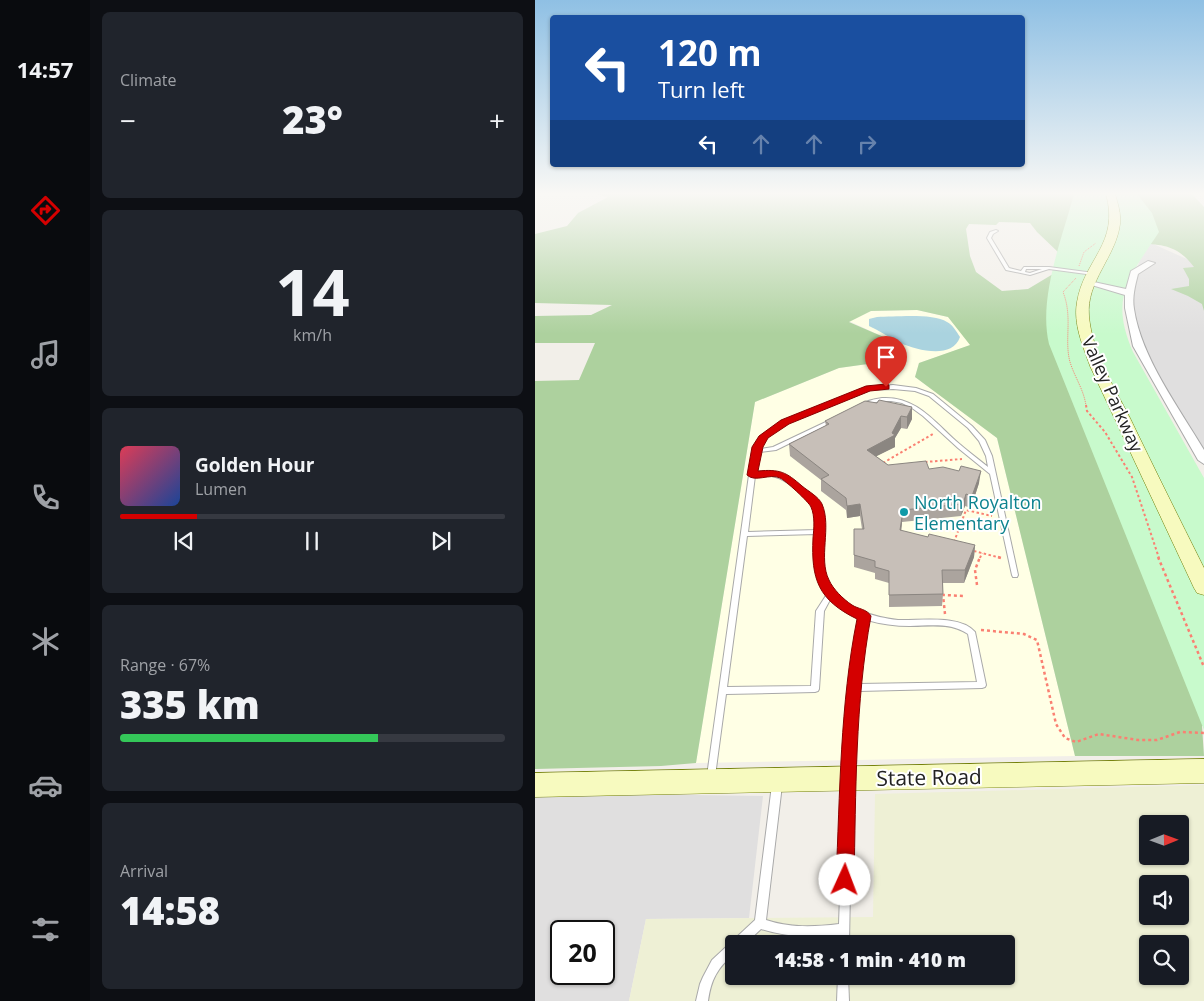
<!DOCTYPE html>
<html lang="en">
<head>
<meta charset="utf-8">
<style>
	:root { --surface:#171b24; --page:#20242c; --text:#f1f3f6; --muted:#9ea1a6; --line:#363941; --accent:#d40000 }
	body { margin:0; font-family:"Open Sans",sans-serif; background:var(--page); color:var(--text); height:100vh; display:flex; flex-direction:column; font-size:19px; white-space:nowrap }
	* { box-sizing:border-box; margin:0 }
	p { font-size:16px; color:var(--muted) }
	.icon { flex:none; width:28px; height:28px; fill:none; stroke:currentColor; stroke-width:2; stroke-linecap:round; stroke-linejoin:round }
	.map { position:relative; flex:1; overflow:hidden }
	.sheet { display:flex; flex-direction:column; gap:12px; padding:12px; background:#0d0f14; width:445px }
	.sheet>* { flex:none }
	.banner { position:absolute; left:15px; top:15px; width:475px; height:152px; border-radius:5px; box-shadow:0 1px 4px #0004; background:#1a4fa0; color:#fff; overflow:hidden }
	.needle { width:32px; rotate:89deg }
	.fabs { position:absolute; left:604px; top:815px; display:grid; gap:10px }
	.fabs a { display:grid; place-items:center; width:50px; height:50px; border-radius:5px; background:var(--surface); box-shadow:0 1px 4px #0004; font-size:25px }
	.speed { position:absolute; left:15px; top:920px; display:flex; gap:10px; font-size:25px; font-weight:700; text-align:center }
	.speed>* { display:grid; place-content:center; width:65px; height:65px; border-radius:50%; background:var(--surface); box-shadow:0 1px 4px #0004; line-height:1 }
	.speed .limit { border:2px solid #111; border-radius:8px; background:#fff; color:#111 }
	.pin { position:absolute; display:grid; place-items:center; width:42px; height:42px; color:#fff; margin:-51px -21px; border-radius:50% 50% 50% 0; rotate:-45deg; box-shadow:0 0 5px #0007 }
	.pin .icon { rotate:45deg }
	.me { position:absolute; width:55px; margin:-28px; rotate:2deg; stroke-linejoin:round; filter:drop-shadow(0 0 4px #0008) }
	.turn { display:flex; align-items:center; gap:18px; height:105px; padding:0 25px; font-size:22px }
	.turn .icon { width:65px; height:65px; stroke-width:2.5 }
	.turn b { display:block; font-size:35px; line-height:42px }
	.lanes { display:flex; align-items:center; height:48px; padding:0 25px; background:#0003; justify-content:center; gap:25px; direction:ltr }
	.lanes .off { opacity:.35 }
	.big { font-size:38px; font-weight:800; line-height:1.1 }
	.sheet .widget { flex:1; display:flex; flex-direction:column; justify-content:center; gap:8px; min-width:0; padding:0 18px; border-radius:8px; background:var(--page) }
	.sheet .dial { align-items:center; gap:0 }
	.dial b { font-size:65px; line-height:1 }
	.song { display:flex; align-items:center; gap:15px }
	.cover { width:60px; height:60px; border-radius:8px; background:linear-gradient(135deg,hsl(350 70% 55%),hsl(220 70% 35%)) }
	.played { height:5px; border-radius:2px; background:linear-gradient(90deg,var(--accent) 20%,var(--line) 20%) }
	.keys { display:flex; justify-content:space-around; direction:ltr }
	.heat { display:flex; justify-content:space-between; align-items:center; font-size:28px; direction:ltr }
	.charge { height:8px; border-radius:4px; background:linear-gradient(90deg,#34c759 67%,var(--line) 0) }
	.trip { position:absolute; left:190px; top:935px; width:290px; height:50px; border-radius:5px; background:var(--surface); box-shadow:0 1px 4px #0004; font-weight:800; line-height:50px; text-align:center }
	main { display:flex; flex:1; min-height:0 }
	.dock { display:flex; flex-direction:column; width:90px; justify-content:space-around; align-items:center; background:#090b0e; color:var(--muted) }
	.dock .icon { width:35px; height:35px }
	.dock .active { color:var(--accent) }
	.dock b { font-size:22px; color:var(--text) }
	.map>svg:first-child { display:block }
	.residential { fill:#e0dfdf; fill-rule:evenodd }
	.education { fill:#ffffe5 }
	.farmland { fill:#eef0d5; fill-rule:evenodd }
	.forest { fill:#add19e }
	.park { fill:#c8facc }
	.water { fill:#aad3df }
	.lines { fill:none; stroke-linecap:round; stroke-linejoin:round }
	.lane-casing { stroke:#a9a9a9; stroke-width:2 }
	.street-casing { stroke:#a9a9a9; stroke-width:2 }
	.secondary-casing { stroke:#707d05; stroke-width:1 }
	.path-far2 { stroke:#fa8072; stroke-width:1; stroke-dasharray:1 1; stroke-linecap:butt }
	.path-far1 { stroke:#fa8072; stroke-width:2; stroke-dasharray:2.5 2.5; stroke-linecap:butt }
	.path { stroke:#fa8072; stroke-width:2.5; stroke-dasharray:3 3; stroke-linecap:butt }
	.lane { fill:#fff; fill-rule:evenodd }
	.street { fill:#fff; fill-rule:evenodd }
	.secondary { fill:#f7fabf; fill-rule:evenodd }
	.wall { fill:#aba49e }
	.shaded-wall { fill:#8b8681 }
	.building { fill:#c7bfb8; stroke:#8b8681 }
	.route { fill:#d40000; stroke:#8a0000 }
	.culture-dot { fill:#0f9aa8; stroke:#fff; stroke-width:2 }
	.labels { text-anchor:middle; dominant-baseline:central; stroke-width:4; stroke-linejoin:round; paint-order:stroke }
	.street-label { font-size:18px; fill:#222; stroke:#fff }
	.culture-label { font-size:18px; fill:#0d838f; stroke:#fff; text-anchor:start }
	.near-street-label { font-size:21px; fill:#222; stroke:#fff }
</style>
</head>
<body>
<main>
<nav class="dock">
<b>14:57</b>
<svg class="icon active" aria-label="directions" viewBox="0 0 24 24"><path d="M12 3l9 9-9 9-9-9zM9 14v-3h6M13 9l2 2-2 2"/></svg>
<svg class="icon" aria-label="music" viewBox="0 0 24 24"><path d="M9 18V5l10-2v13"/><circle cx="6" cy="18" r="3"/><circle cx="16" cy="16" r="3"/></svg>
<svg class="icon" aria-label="phone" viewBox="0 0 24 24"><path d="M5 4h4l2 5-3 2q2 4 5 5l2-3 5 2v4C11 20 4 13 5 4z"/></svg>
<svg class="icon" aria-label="climate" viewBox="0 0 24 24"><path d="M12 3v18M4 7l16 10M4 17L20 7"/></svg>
<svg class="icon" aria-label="car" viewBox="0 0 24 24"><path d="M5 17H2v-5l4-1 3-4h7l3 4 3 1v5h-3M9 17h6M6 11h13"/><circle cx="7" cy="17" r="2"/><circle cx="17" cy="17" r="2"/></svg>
<svg class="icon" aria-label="filters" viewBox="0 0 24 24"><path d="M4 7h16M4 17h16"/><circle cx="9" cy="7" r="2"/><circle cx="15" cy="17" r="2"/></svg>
</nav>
<section class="sheet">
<div class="widget"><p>Climate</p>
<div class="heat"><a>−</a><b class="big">23°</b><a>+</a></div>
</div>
<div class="widget dial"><b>14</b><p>km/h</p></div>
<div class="widget">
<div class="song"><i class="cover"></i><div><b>Golden Hour</b><p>Lumen</p></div></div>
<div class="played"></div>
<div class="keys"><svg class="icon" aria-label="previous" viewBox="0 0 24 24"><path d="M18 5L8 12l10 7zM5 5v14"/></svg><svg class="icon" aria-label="pause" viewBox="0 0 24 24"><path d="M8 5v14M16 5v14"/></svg><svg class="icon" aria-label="next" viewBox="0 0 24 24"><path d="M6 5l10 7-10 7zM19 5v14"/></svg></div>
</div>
<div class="widget"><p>Range · 67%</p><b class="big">335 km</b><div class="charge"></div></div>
<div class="widget"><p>Arrival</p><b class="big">14:58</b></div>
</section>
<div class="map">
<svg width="669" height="1001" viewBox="0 0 669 1001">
	<rect width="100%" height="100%" fill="#f2efe9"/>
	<!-- residential -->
	<g class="residential">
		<polygon points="616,243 654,260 669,279 669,456 604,342 597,309 598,286 604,262"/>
		<path d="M89 794 228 796 214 918 111 919 94 1001H0V796ZM26 931H69V974H26Z"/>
	</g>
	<!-- education -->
	<polygon class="education" points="382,310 413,317 436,345 384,363 380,377 462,438 540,756 161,763 220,402 304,368 340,363 351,338 314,321 335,311"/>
	<!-- farmland -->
	<path class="farmland" d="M669 785V1001H94L111 919 338 917 340 794ZM612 824H645V856H612ZM612 884H645V916H612ZM199 944H471V976H199ZM612 944H645V976H612Z"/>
	<!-- forest -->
	<g class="forest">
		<polygon points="61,194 563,194 522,261 524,253 502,232 495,223 464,222 461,225 434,224 431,229 435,256 441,272 467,291 493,289 518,274 669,725 667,726 669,756 540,756 462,438 380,377 384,363 435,345 413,317 382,310 336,311 314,322 351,338 357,354 340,363 304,368 220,402 161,763 126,766 0,769 0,381 44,380 60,343 0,343 0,316 56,315 77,305 0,303 0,234 32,226 43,213 73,197"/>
		<path d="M587 194H657L669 207V311L667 304 653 296 636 289 654 286V279L648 268 659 267C642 245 629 245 603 243Z"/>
	</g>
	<!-- park -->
	<path class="park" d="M539 194H602L617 213 624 232C594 278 574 297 598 352L669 478V730L514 344C503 298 527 239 539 194Z"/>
	<!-- water -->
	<path class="water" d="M342 317C360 317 398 313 412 322 418 325 421 331 425 337 417 360 382 350 365 343 355 338 345 331 334 326V319Z"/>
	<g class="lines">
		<defs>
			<g id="lane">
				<path d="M461 230 463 231 458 234 456 238 474 268 486 271 489 267H514L559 273 561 274 559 275 514 269 495 275 471 270 452 238 455 232ZM491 269H507L495 273 490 272Z"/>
				<path d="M358 385 381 388 398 394 437 426 450 440 457 456 483 575 482 577H478L477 575 455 474 423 448 388 416 377 408 367 403 356 401H344L328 407 325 405C331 401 340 399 347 398 380 396 398 420 421 441 431 450 442 458 453 467L451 456 444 441 433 428 394 396 380 391 358 389 335 390 252 423 231 437 225 449 238 447 295 420H299L300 421 241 450 225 452 221 473C237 470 251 474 263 484 270 489 278 495 283 502 299 529 276 566 298 591 315 610 338 617 363 620 384 621 425 614 440 632L451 685 450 687 447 688 324 691 317 779 314 944H304V935C276 937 254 938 226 929L210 944H199V954C182 968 176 980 173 1001H161L165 984 168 977 177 960 220 920 237 785 239 782 242 781 245 782 247 785 231 920C255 928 279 927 304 924L309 779 318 653 325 617 310 610 296 598 289 611 284 689 283 691 280 692 191 694 180 776 179 779 176 780 173 779 172 776 214 475 220 447 226 436 248 421 332 387ZM230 475C245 476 254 483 265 492 269 495 274 498 277 503 282 510 282 521 282 530L213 532 220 476ZM282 534C281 556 279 575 292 594L281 611 276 686 192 687 212 536ZM332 620C346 624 360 626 375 626 394 626 415 622 433 634L442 682 324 684 326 653Z"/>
				<polygon points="303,976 313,976 314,1001 302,1001"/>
			</g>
			<path id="street" d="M613 261 620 263 603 274C600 286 597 297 599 309 606 357 644 408 669 450V464L663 460 598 346 590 308V295L550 283 554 281 591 289 596 271Z"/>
			<g id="secondary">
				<path d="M571 194H580C583 204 586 213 585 224 581 257 551 281 554 316 557 352 579 387 595 418 619 468 644 518 669 568V595L662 593 659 588 555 366C548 346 538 324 542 302 549 259 585 244 571 194Z"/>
				<polygon points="669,759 669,783 0,797 0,773"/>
			</g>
		</defs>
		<!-- lane casing -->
		<use href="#lane" class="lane-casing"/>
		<!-- street casing -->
		<use href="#street" class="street-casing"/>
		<!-- secondary casing -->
		<use href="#secondary" class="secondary-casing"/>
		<!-- path-far2 -->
		<g class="path-far2">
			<polyline points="544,266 549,252 561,243"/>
			<path d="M541 278 528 292C538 317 529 340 535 362 540 378 549 390 551 406"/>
		</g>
		<!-- path-far1 -->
		<g class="path-far1">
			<polyline points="551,405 552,411 570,432 597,477 624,558"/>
			<polyline points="390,462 427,459"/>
			<polyline points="348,463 398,434"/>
			<polyline points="419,542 431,510 457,516"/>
			<polyline points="439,551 466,558"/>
			<polyline points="445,558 447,553"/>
		</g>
		<!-- path -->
		<g class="path">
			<polyline points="463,557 466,558"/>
			<polyline points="623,557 669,667"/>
			<polyline points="442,585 440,570 445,557"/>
			<polyline points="410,614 408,595 430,596"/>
			<polyline points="446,630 489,634 502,640 521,724 530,738 541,742 564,734 603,740 622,740 645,732 669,733"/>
		</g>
		<!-- lane -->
		<use href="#lane" class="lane"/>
		<!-- street -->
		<use href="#street" class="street"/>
		<!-- secondary -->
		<use href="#secondary" class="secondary"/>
	</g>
	<!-- wall -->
	<polygon class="wall" points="342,403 377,407 377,419 372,429 366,428 360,438 360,447 341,456 353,465 394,469 444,483 436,508 430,506 426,516 367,522 366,531 393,537 440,545 439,557 429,583 408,583 408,594 407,606 354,607 354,583 340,579 340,573 319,567 319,529 327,529 325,516 312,518 311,510 286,491 286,480 255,456 254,444 291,426 290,421"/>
	<!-- shaded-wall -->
	<g class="shaded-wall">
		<polygon points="377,407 377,419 372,429 372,417"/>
		<polygon points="366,416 366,428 360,438 360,447 332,461 332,450 357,433"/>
		<polygon points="446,471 444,483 436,508 437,496"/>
		<polygon points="431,494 430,506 426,516 428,504"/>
		<polygon points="325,504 325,516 312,518 312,506"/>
		<polygon points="368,510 367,522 365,542 365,530"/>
		<polygon points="440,545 439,557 429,583 430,570"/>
	</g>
	<!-- building -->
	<polygon class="building" points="344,400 377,407 372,417 366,416 357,433 360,435 332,450 353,465 391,461 394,469 408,467 424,471 426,466 446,471 437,496 431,494 428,504 368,510 365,530 393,537 394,534 440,545 430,570 407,570 408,594 354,595 354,571 340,567 340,561 319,555 319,529 329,529 325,504 312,506 311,498 286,479 294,475 254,444 294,424 290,421 330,401 342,403"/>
	<!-- sky -->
	<linearGradient id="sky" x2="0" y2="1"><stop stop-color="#8fc0e4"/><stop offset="0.58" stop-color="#f9f8f5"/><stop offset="1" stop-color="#f9f8f5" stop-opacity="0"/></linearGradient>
	<rect width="669" height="334" fill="url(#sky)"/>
	<!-- route -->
	<path class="route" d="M351 384 354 385V389L335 391 254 424 233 438 228 447 223 471C245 469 251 472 267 486 273 491 284 497 287 504 297 527 283 558 294 580 298 589 308 599 317 605 323 609 332 609 336 616 320 703 321 793 319 880L317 887 310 890 304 887 301 880C305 794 305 704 322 619 283 600 276 579 278 538 279 528 280 516 276 507 274 502 250 480 245 478 235 473 220 483 212 475L217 447 224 436 246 420 331 386Z"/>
	<!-- markers -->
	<circle class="culture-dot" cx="369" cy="512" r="5"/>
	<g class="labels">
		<!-- street labels -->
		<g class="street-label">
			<text transform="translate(578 394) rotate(66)">Valley Parkway</text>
		</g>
		<!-- culture labels -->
		<g class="culture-label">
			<text x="379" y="502">North Royalton<tspan x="379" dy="21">Elementary</tspan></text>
		</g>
		<!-- near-street labels -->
		<g class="near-street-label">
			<text transform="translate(394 777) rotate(-1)">State Road</text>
		</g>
	</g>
</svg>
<div class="fabs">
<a><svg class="needle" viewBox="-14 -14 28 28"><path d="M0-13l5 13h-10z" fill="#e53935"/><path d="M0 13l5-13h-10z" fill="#9ea1a6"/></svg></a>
<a><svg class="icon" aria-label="sound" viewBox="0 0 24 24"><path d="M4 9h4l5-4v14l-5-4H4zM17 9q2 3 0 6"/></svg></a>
<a><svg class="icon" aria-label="search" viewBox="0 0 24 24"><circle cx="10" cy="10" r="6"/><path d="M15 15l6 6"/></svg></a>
</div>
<div class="speed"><div class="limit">20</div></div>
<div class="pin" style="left:351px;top:387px;background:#d93025"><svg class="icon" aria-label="arrive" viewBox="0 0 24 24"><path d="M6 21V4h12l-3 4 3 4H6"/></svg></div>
<svg class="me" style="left:310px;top:880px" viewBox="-20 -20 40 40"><circle r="19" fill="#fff"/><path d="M0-13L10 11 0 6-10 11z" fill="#d40000"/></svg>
<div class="trip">14:58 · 1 min · 410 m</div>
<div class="banner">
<div class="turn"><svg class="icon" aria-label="left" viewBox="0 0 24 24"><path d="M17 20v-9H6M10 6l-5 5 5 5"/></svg><div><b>120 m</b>Turn left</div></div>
<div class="lanes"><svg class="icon" aria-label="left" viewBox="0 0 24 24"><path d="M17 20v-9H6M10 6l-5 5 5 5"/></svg><svg class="icon off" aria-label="ahead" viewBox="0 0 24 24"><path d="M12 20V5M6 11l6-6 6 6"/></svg><svg class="icon off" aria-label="ahead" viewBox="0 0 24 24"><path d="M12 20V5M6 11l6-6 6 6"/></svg><svg class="icon off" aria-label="right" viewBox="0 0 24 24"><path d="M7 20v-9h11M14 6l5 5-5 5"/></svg></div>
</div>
</div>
</main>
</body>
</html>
